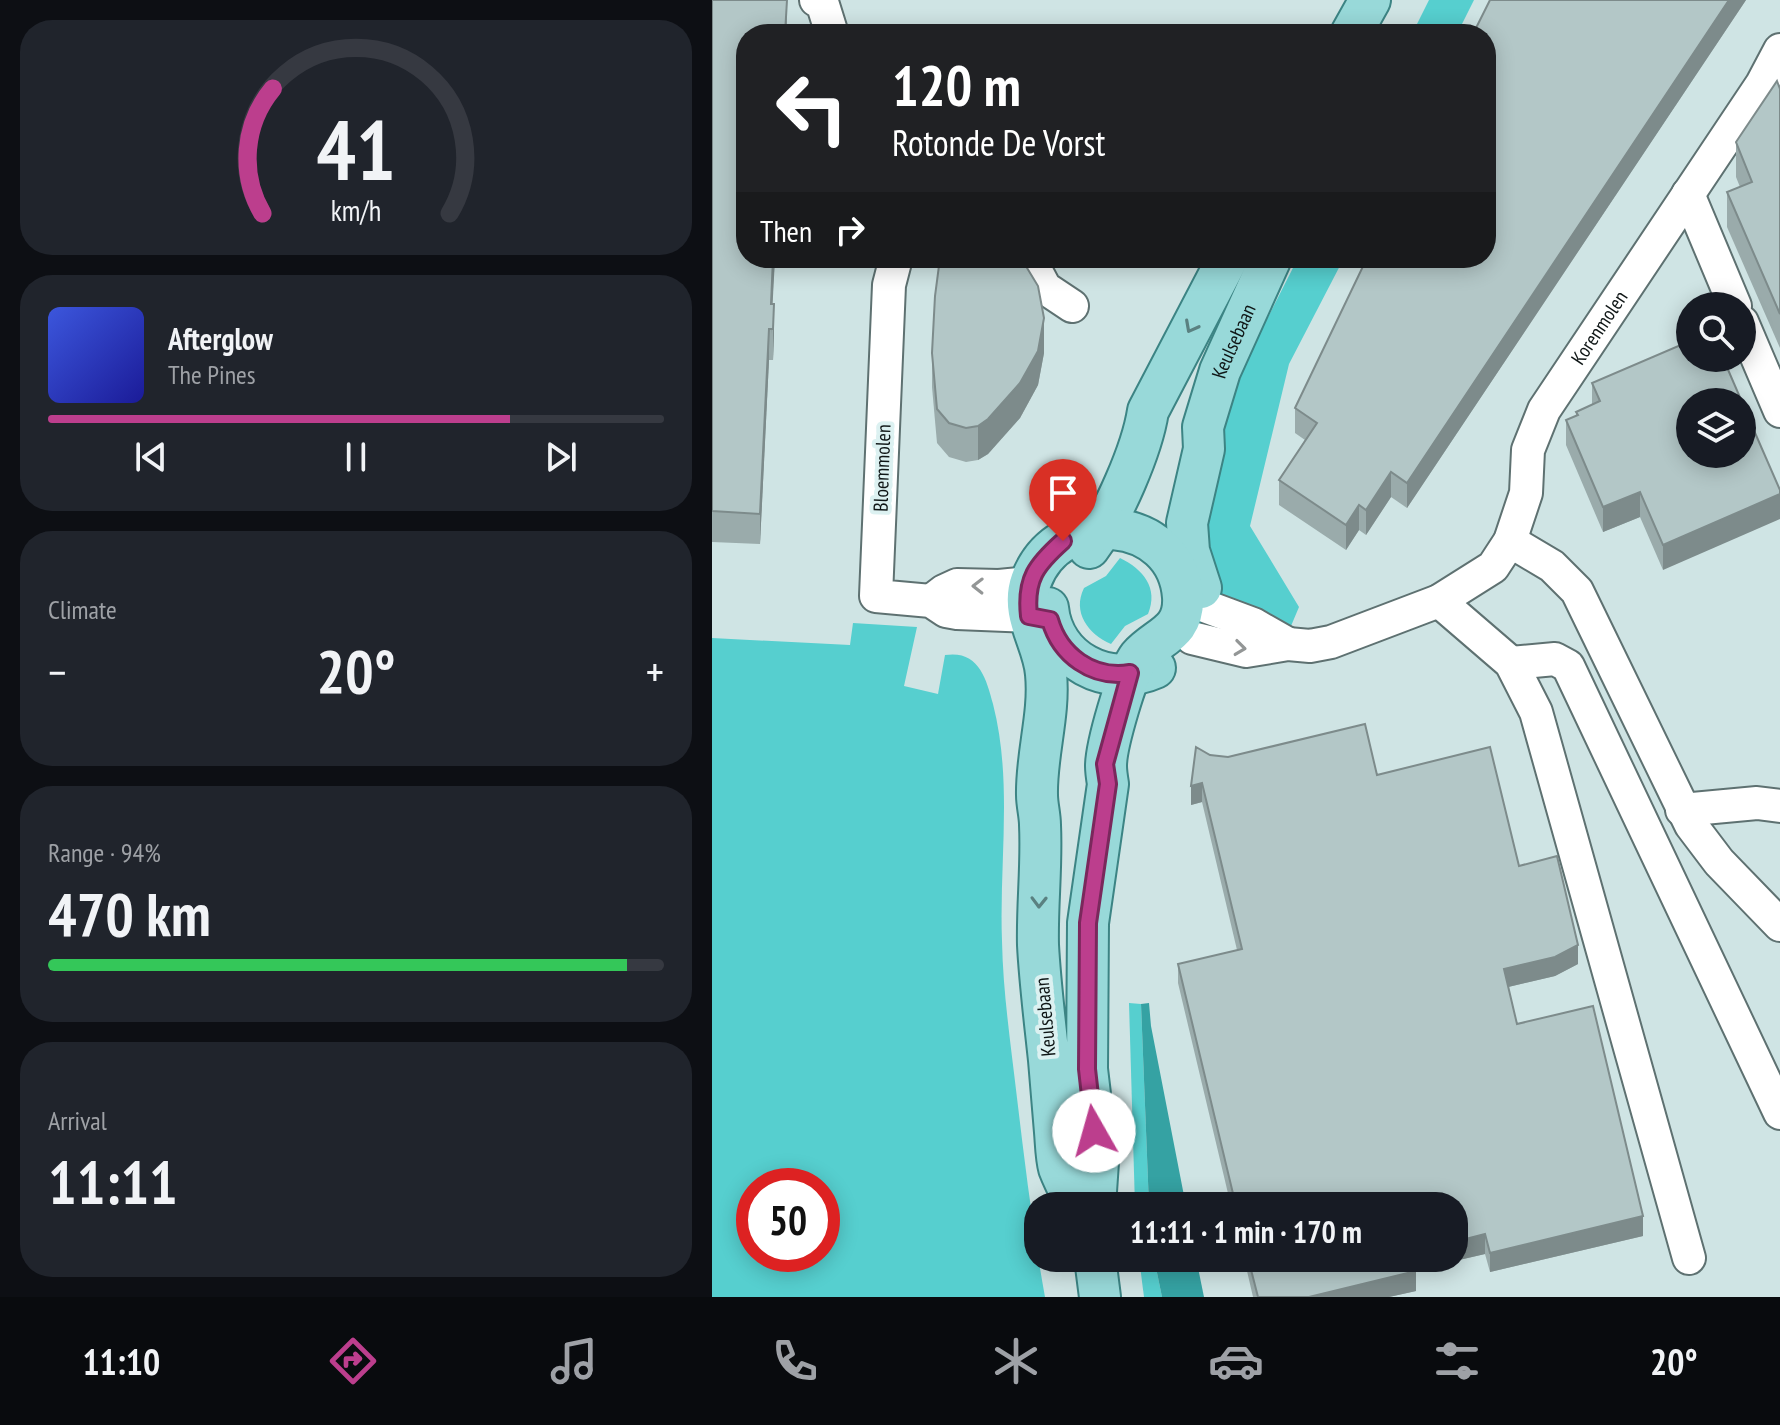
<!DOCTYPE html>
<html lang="en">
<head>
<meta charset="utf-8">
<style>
	:root { --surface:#171b24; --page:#20242c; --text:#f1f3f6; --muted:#9ea1a6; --line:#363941; --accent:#bc3e8d }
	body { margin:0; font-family:"PT Sans Narrow",sans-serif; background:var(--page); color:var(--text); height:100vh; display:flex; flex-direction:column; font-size:30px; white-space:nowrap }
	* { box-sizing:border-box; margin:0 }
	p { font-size:26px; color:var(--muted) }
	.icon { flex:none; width:44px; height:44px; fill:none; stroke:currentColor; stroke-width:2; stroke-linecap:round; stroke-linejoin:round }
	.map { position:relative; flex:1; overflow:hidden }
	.drawer { display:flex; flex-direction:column; gap:20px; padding:20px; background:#0d0f14; width:712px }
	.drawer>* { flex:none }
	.hud { position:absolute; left:24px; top:24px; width:760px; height:244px; border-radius:32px; box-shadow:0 4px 20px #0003; background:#202124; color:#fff; overflow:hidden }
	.fabs { position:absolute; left:964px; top:292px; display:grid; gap:16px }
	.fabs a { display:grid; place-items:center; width:80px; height:80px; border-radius:50%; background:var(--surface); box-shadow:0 4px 20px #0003; font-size:40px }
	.speed { position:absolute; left:24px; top:1168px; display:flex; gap:16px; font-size:40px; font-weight:700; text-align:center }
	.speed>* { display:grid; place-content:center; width:104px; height:104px; border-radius:50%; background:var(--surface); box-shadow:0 4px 20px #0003; line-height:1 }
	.speed .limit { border:12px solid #d22; background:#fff; color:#111 }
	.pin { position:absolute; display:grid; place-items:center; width:68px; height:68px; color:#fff; margin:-82px -34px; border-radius:50% 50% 50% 0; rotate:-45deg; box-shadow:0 0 8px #0007 }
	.pin .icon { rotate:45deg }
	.me { position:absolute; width:88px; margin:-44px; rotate:353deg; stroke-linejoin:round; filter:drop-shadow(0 0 6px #0008) }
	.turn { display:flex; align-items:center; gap:28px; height:168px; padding:0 24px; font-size:36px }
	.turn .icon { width:104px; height:104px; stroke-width:2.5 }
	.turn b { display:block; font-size:56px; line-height:68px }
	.then { display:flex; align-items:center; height:76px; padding:0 24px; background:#0003; gap:16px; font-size:30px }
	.big { font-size:60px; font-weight:600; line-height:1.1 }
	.drawer .card { flex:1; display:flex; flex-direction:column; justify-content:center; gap:12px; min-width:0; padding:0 28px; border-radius:32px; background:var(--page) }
	.drawer .dial { align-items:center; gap:0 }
	.dial svg { height:208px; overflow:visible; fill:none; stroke:var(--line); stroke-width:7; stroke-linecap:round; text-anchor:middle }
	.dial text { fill:var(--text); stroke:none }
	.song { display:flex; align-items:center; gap:24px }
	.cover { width:96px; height:96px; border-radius:12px; background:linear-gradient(135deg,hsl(230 70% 55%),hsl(240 70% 35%)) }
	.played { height:8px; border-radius:4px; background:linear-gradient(90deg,var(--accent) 75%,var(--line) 75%) }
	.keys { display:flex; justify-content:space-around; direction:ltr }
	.heat { display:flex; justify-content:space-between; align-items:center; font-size:44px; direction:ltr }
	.charge { height:12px; border-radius:6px; background:linear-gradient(90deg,#34c759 94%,var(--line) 0) }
	.trip { position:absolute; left:312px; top:1192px; width:444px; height:80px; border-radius:32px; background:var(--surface); box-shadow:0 4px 20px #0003; font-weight:600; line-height:80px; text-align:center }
	.dock { display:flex; height:128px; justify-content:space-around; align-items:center; background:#090b0e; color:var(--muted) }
	.dock .icon { width:56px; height:56px }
	.dock .active { color:var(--accent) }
	.dock b { font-size:36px; color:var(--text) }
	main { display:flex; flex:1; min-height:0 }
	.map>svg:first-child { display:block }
	.green { fill:#56cfcf; fill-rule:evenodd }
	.water { fill:#35a2a3 }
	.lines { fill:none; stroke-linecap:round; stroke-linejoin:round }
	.minor-casing { stroke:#5e7171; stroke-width:36 }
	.major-casing { stroke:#3c8484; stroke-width:44 }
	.minor { stroke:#fff; stroke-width:32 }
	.major { stroke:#98d9d9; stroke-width:40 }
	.wall { fill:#9aabab }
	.shaded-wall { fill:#7d8b8b }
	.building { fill:#b3c7c7; stroke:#7d8b8b; stroke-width:2 }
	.oneway { stroke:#5a8181 }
	.oneway2 { stroke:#939696 }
	.route-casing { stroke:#7a285c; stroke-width:20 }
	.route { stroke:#bc3e8d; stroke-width:14 }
	.labels { text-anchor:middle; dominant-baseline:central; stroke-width:8; stroke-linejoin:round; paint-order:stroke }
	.street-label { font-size:20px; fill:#0f1616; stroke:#dcf1f1 }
</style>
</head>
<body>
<main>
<section class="drawer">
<div class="card dial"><svg viewBox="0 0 100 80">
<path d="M14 69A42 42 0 1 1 86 69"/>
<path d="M14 69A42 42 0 0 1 18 21" stroke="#bc3e8d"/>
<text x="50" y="56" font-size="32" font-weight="700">41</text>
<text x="50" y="72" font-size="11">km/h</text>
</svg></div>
<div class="card">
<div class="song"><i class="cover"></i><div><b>Afterglow</b><p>The Pines</p></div></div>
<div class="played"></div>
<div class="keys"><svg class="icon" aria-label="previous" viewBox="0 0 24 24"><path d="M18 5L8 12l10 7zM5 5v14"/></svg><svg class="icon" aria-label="pause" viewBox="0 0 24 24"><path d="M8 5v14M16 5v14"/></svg><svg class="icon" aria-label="next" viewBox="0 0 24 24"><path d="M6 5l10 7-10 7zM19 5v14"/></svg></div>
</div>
<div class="card"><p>Climate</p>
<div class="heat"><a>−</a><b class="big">20°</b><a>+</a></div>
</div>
<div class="card"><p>Range · 94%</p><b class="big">470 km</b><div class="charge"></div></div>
<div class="card"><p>Arrival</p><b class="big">11:11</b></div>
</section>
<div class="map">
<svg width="1068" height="1297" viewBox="0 0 1068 1297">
	<rect width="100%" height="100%" fill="#cfe4e4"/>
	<!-- green -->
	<g class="green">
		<polygon points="717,0 762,0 745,34 700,34"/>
		<polygon points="586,258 632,258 577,364 538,526 587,607 579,626 525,608 506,595 485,550 518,392"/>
		<path d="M408 558C431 569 447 588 436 614L413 626 399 644C376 634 360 612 372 588L394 576Z"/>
		<path d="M141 623 205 627 192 686 226 694 233 655C266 650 274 677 281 704 301 782 287 862 290 941 291 993 299 1046 305 1098 313 1165 321 1231 333 1297H0V638L138 645ZM42 1186H110V1254H42Z"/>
		<polygon points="417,1003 429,1004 437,1206 423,1206"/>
		<polygon points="427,1258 442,1258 450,1297 432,1297"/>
	</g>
	<!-- water -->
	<g class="water">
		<polygon points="437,1003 439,1026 474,1206 437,1206 429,1004"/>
		<polygon points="442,1258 484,1258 492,1297 450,1297"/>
	</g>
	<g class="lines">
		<defs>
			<g id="minor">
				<polyline points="104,0 110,2 120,34"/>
				<polyline points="976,194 1023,306"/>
				<polyline points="184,258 177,285 164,596 219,601 234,611 245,613 317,616"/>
				<polyline points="317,258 333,288 360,306"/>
				<polyline points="1030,322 1068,411"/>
				<polyline points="798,541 840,566 865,591 979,825 1007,862 1068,925"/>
				<polyline points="219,601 232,591 245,585 287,586 318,583"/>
				<polyline points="727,601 799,663 824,712 977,1258"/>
				<polyline points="490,605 541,624 576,644"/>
				<path id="s1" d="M480 638 534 651 576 644 598 646 619 642 727 601 781 567 798 541 814 493 816 450 832 410 1050 84 1068 50"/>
				<polyline points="799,663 843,659 856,666 1068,1113"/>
				<polyline points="970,810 1045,803 1068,806"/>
			</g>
			<g id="major">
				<polyline points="639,34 658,0"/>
				<path d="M377 548C401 516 430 450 436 411L516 258"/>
				<path id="s2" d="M489 588 477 551 475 523 492 449 491 427 508 371 559 258"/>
				<path d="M336 608C341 660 396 689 443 668"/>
				<path d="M365 1206C359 1194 352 1181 347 1168 344 1157 344 1143 343 1132 341 1108 339 1084 337 1060 333 1022 328 983 326 945 325 905 330 865 328 825 328 815 325 805 325 795 324 755 338 714 334 674 332 643 307 614 319 581 346 505 465 514 471 597 473 634 445 636 427 657 415 672 394 746 394 766 394 772 395 778 396 784L376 923 375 1069 386 1162 383 1206"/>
				<polyline points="383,1258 388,1297"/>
			</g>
		</defs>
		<!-- minor casing -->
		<use href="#minor" class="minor-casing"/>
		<!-- major casing -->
		<use href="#major" class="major-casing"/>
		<!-- minor -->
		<use href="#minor" class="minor"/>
		<!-- major -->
		<use href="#major" class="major"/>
	</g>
	<!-- wall -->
	<g class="wall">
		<polygon points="0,0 75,0 75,34 34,34 34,258 63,258 60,304 62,334 61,360 57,360 48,544 0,542"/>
		<polygon points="778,0 1034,0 695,508 679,497 654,535 647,530 634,550 567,505 567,480 593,440 583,433 583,408"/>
		<polygon points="1068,89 1068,348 1015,227 1015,192 1028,187 1024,177 1024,142"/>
		<polygon points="978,341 951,570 928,517 891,532 854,445 854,420 864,416 864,412 880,405 880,383"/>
		<polygon points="220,353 332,353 326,385 308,418 276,454 266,460 254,462 237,457 225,443 220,387"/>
		<polygon points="498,755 665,775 807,866 866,964 843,976 796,987 805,1024 931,1236 778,1272 773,1254 704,1270 704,1291 677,1297 541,1297 532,1258 742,1258 742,1206 519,1206 466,983 466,964 525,950 490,802 479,805"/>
	</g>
	<!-- shaded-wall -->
	<g class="shaded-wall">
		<polygon points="1017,0 1034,0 695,508 695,483"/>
		<polygon points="61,258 63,258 59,334 59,304"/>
		<polygon points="62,304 62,334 61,360 61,329"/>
		<polygon points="332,318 332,353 326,385 308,418 276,454 266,460 266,426"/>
		<polygon points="57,329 57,360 48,544 48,514"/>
		<polygon points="679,472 679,497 654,535 654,510"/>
		<polygon points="928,492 928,517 891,532 891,507"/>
		<polygon points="1068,494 1068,519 951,570 951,545"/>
		<polygon points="647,505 647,530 634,550 634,525"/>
		<polygon points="490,783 490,802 479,805 479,786"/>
		<polygon points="866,945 866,964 843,976 792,988 792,969"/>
		<polygon points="931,1216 931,1236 778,1272 778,1253"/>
		<polygon points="773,1234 773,1254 699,1271 699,1258 742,1258 742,1242"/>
		<polygon points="704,1271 704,1291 677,1297 597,1297"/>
	</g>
	<!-- building -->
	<g class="building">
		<polygon points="0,0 75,0 73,34 34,34 34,258 61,258 59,304 62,304 61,329 57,329 48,514 0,511"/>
		<polygon points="778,0 1017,0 695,483 679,472 654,510 647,505 634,525 567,480 605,423 583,408 655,258 774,258 774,34 761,34"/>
		<polygon points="1065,81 1068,89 1068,314 1015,192 1040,182 1024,142"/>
		<polygon points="228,258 309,258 326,286 332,318 326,351 308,383 276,419 266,426 254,428 237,423 225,409 220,353 223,296"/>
		<polygon points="978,341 978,358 1011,358 1030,402 978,402 978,454 1030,454 1030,403 1068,490 1068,494 951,545 928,492 891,507 854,420 866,415 864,412 888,401 880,383"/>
		<polygon points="653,724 665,775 778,747 807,866 845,856 866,945 843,957 792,969 805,1024 881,1006 931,1216 778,1253 773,1234 742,1242 742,1206 524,1206 466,964 530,949 490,783 479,786 484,747 498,755 516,757"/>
		<polygon points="536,1258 701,1258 704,1271 597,1297 546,1297"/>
	</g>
	<!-- one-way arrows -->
	<defs><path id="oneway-chevron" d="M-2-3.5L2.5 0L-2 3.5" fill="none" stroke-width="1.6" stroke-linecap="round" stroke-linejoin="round" transform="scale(2)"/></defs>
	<g class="oneway">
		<use href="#oneway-chevron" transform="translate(479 327) rotate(118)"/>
		<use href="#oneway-chevron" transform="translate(327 902) rotate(91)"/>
	</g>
	<g class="oneway2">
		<use href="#oneway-chevron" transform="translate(266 586) rotate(-179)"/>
		<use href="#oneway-chevron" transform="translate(528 648) rotate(7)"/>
	</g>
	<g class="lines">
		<defs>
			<path id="route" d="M351 541C324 565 313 579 317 616L338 620C348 655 380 679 418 673L393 764 396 784 376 923 375 1069 382 1131"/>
		</defs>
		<!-- route casing -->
		<use href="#route" class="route-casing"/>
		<!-- route -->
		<use href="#route" class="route"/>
	</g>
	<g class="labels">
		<!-- street labels -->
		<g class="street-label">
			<text stroke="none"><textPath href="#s1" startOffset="588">Korenmolen</textPath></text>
			<text stroke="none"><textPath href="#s2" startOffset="256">Keulsebaan</textPath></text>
			<text transform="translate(170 468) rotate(-88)">Bloemmolen</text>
			<text transform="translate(333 1017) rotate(-95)">Keulsebaan</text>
		</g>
	</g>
</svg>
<div class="fabs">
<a><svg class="icon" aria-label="search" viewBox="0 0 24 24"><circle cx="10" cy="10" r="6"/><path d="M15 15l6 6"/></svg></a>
<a><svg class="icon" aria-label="layers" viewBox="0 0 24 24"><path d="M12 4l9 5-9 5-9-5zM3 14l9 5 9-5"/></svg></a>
</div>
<div class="speed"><div class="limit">50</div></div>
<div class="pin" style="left:351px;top:541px;background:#d93025"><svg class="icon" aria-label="arrive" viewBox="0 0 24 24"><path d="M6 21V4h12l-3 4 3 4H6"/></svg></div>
<svg class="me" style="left:382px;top:1131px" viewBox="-20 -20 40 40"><circle r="19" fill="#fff"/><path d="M0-13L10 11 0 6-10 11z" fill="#bc3e8d"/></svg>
<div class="trip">11:11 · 1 min · 170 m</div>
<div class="hud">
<div class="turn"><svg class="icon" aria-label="left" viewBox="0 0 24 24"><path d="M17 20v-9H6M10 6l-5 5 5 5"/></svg><div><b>120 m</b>Rotonde De Vorst</div></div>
<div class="then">Then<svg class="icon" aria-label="right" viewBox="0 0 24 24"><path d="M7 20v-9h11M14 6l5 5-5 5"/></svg></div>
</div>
</div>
</main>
<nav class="dock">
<b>11:10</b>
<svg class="icon active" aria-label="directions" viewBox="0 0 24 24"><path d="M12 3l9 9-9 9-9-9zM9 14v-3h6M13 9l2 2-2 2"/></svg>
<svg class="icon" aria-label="music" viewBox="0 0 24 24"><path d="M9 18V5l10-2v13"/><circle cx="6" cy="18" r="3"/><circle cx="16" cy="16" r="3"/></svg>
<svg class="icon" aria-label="phone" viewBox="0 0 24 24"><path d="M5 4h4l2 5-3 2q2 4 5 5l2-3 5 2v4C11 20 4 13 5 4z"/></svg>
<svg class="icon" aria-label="climate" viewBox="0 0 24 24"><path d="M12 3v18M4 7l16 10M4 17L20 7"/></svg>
<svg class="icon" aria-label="car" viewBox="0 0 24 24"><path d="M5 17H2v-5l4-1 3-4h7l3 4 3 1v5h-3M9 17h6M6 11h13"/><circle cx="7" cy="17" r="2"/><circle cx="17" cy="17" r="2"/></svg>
<svg class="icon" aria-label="filters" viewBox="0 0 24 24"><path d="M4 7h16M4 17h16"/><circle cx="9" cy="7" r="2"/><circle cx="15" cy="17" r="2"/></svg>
<b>20°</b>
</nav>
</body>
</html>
